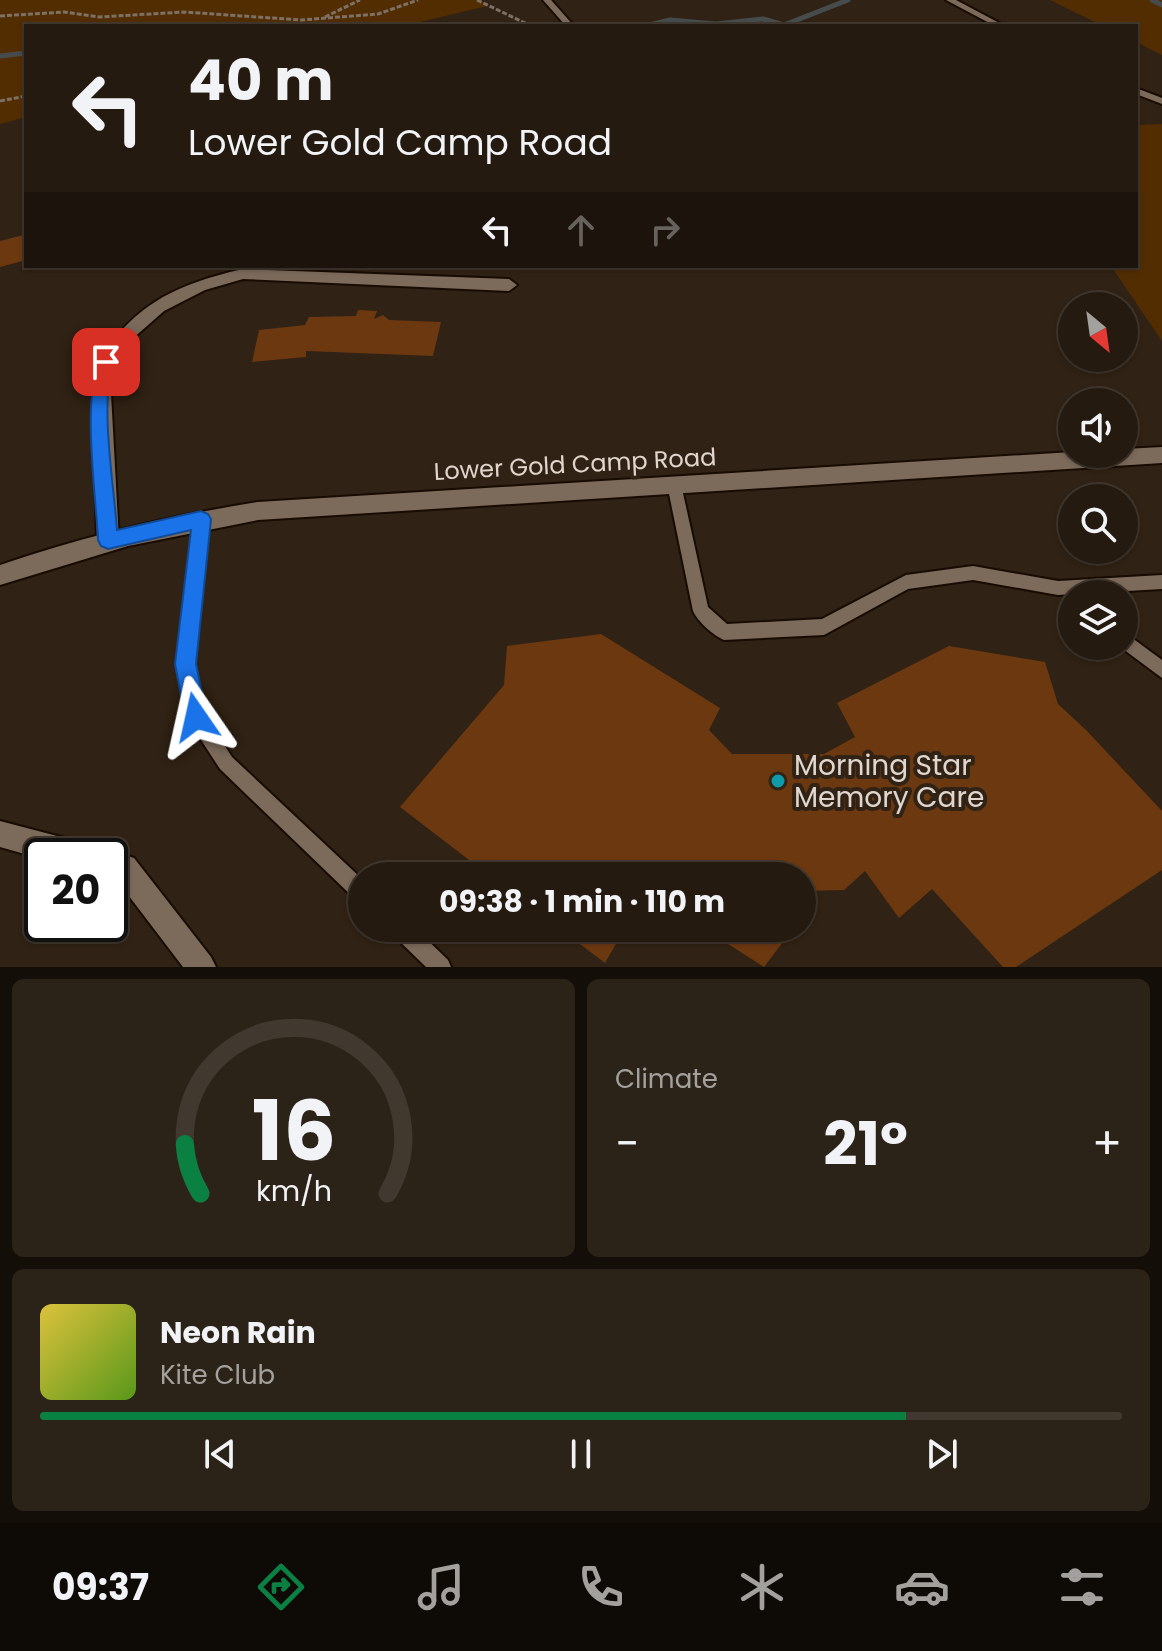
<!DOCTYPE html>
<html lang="en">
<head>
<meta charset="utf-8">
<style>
	:root { --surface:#241a0f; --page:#2c2318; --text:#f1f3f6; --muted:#a3a19e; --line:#41382f; --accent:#0b8043 }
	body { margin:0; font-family:Poppins,sans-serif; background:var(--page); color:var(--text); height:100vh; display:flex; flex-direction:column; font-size:30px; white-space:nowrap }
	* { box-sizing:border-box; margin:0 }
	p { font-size:26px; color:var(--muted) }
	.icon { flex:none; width:44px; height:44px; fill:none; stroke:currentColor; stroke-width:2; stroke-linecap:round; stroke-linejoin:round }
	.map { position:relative; height:967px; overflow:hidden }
	.details { display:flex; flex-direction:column; gap:12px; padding:12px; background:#140e08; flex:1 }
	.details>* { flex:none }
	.banner { position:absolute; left:24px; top:24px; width:1114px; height:244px; border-radius:0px; box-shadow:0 2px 6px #0004,0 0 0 2px var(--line); background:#241a0f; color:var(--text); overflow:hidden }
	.needle { width:52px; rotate:151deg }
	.controls { position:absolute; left:1058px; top:292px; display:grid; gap:16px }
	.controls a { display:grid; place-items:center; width:80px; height:80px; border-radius:50%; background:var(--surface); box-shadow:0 2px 6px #0004,0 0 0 2px var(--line); font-size:40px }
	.speed { position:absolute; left:24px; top:838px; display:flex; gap:16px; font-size:40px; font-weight:700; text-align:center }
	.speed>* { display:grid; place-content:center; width:104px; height:104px; border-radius:50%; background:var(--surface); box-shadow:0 2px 6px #0004,0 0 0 2px var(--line); line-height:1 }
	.speed .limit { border:4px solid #111; border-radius:12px; background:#fff; color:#111 }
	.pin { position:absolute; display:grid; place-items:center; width:68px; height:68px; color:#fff; margin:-34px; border-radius:16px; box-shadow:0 4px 12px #0006 }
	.me { position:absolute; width:88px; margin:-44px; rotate:349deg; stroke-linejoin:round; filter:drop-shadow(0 0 6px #0008) }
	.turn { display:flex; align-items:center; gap:28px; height:168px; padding:0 32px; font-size:36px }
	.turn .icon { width:104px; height:104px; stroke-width:2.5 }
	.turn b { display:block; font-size:56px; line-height:68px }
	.lanes { display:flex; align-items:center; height:76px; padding:0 32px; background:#0003; justify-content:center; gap:40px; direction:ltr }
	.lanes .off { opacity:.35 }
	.big { font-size:60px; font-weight:700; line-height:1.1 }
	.details .card { flex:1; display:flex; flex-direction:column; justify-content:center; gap:12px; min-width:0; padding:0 28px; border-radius:12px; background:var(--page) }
	.details .dial { align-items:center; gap:0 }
	.dial svg { height:208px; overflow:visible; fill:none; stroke:var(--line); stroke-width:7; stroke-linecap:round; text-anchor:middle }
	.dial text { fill:var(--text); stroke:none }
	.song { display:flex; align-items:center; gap:24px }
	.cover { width:96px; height:96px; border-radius:12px; background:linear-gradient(135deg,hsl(50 70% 55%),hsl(90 70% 35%)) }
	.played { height:8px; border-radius:4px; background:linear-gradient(90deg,var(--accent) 80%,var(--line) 80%) }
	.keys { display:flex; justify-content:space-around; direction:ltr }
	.heat { display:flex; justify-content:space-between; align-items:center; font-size:44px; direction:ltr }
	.details .tiles { flex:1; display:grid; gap:12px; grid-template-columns:1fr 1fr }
	.card:last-child { grid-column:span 2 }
	.trip { position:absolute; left:348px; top:862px; width:468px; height:80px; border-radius:40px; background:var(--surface); box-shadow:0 2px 6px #0004,0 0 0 2px var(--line); font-weight:700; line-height:80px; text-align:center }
	.dock { display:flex; height:128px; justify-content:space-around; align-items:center; background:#0e0a06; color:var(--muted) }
	.dock .icon { width:56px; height:56px }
	.dock .current { color:var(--accent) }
	.dock b { font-size:36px; color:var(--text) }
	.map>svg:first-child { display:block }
	.green { fill:#522d02 }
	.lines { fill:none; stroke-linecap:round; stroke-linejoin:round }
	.stream { stroke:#464c4c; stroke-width:5 }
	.building { fill:#6c3810 }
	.service-casing { stroke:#180b01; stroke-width:4 }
	.minor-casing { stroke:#180b01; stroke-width:4 }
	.tertiary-casing { stroke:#180b01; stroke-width:4 }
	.path { stroke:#7d7064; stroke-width:3; stroke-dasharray:5 2; stroke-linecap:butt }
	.service { fill:#7c6b5b; fill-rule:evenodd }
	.minor { fill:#7c6b5b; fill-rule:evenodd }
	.tertiary { fill:#7c6b5b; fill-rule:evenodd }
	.route { fill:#1a73e8; stroke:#114b97; stroke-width:2 }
	.culture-dot { fill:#0f9aa8; stroke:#302214; stroke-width:3 }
	.labels { text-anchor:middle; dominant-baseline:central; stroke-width:8; stroke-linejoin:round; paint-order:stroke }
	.street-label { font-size:24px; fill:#e0d6cd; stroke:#302214 }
	.near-poi-label { font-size:28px; fill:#e0d6cd; stroke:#302214; text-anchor:start }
</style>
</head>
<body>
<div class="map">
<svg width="1162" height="967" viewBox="0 0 1162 967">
	<rect width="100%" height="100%" fill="#302214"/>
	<!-- green -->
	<g class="green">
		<polygon points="0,0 481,0 487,6 404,26 26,26 26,117 0,124"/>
		<polygon points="1050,0 1162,0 1162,55 1136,42 1136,26 1103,26"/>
		<polygon points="1162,124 1162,341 1111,266 1136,266 1136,125"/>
	</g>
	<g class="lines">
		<!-- stream -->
		<g class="stream">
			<polyline points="1152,0 1162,5"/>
			<polyline points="645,26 670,20 716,24 763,19 784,25 848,0"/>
			<polyline points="0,56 26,53"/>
		</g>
	</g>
	<!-- building -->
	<g class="building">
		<polygon points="24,235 26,260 0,267 0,241"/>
		<polygon points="124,266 162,266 152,270 129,270 123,269"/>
		<polygon points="358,310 377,311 374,319 383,315 389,320 441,322 433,356 306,351 306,357 252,362 259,330 305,325 309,317 356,316"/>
		<polygon points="601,634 720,708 709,730 732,754 824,754 855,737 837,703 949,646 1045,662 1058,704 1086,730 1162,811 1162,870 1016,967 1003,967 932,889 899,918 865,871 844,890 802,891 802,876 490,876 400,807 504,685 507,646"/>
		<polygon points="559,928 625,928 605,963"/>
		<polygon points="703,928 778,928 783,942 764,967"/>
	</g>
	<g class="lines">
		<defs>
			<g id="service">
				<polygon points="543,0 551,0 574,26 566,26"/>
				<polygon points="946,0 956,0 1005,26 995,26"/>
				<polygon points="1136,88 1162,98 1162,104 1136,94"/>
				<path d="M674 478 679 480 681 484 708 607 727 624 822 619 906 575 973 566 1058 581 1162 575V589L1058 595 973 580 908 589 824 635 724 640C713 635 698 622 693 611L667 484 669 480Z"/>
				<polygon points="201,513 206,515 208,519 193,664 204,714 232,757 362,879 362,902 355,899 220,769 190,723 177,664 194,519 196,515"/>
				<polygon points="1124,632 1162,660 1162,678 1119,646 1124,646"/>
				<polygon points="390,928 415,928 448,960 451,967 426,967 393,935"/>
			</g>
			<g id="minor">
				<path d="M243 269 509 279 517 285 509 291 243 279 205 290 164 311 131 340 110 375 119 540 115 547 108 549 101 547 97 540 92 375C126 308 172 285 243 269Z"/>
				<polygon points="0,821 80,842 90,846 94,856 42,856 42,859 0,847"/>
				<polygon points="110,850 134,858 211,957 216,967 183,967 116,879 110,878 110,856 100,856"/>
			</g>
			<path id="tertiary" d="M1162 447V463L258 520 128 546 0 585V565C84 536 170 516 258 502L1072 452 1124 454V449Z"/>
		</defs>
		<!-- service casing -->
		<use href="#service" class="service-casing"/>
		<!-- minor casing -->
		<use href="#minor" class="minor-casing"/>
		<!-- tertiary casing -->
		<use href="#tertiary" class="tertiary-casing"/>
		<!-- path -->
		<g class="path">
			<polyline points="477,0 525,23 547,26"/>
			<polyline points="0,16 64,12 99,17 184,12 301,20 378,14 418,0"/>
			<polyline points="325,17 360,0"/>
			<polyline points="0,101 26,96"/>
		</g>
		<!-- service -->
		<use href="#service" class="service"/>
		<!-- minor -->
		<use href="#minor" class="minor"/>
		<!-- tertiary -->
		<use href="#tertiary" class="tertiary"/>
	</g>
	<!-- route -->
	<path class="route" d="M106 356 114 362C99 400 114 486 117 530L201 511 208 514 211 519 196 664 207 717 204 725 196 728 188 725 185 717 175 664 191 530 108 549 101 546 98 540C96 495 81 395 101 357Z"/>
	<!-- markers -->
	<circle class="culture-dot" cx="778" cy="781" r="8"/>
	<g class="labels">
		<!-- street labels -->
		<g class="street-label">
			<text transform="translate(575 464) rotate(-3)">Lower Gold Camp Road</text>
		</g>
		<!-- near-poi labels -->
		<g class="near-poi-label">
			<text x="794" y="765">Morning Star<tspan x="794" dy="32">Memory Care</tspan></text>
		</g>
	</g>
</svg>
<div class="controls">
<a><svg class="needle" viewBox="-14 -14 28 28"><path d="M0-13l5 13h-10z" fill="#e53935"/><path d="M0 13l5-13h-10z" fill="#a3a19e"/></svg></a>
<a><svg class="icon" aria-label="sound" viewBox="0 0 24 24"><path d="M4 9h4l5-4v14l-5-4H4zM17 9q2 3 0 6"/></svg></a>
<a><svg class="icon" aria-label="search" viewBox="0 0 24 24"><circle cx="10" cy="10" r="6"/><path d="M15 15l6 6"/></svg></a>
<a><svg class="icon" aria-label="layers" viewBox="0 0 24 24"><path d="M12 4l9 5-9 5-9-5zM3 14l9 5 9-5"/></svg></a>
</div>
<div class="speed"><div class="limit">20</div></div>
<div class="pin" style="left:106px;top:362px;background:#d93025"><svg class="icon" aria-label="arrive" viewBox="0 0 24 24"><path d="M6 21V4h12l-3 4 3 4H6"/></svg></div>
<svg class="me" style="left:196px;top:717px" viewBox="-20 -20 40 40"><path d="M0-17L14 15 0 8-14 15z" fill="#1a73e8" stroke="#fff" stroke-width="4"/></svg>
<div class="trip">09:38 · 1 min · 110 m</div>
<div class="banner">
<div class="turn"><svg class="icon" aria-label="left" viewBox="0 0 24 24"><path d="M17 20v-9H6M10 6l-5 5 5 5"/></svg><div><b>40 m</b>Lower Gold Camp Road</div></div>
<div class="lanes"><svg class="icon" aria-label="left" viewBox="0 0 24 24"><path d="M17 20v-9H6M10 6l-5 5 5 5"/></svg><svg class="icon off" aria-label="ahead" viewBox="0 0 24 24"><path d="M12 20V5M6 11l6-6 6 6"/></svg><svg class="icon off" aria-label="right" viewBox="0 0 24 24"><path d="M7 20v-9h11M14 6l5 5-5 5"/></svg></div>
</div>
</div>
<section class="details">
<div class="tiles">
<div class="card dial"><svg viewBox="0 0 100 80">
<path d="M14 69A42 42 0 1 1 86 69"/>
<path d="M14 69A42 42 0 0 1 8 50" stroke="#0b8043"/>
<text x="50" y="56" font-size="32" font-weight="700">16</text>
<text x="50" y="72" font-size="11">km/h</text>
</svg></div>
<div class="card"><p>Climate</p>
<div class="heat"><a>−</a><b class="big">21°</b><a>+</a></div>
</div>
<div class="card">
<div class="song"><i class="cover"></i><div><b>Neon Rain</b><p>Kite Club</p></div></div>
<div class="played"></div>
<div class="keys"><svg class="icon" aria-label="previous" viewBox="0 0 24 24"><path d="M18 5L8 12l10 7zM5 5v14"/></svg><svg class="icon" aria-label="pause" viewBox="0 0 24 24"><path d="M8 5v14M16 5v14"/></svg><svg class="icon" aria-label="next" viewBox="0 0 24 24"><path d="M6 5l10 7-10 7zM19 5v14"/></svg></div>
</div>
</div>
</section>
<nav class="dock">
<b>09:37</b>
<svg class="icon current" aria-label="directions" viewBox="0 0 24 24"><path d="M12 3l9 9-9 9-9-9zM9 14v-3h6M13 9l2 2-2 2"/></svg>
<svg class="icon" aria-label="music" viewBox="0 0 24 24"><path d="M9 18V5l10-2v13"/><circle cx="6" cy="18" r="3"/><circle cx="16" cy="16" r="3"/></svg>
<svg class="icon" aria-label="phone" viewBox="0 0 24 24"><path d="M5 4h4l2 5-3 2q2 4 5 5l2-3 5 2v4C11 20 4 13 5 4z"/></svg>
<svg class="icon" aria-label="climate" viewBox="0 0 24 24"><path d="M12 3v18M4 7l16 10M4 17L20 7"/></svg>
<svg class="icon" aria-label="car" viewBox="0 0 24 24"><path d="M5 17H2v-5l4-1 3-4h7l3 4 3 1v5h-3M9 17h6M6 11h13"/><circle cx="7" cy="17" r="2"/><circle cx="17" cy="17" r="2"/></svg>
<svg class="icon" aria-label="filters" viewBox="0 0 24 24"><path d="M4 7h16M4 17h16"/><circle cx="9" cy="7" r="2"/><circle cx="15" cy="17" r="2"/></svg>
</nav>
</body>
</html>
